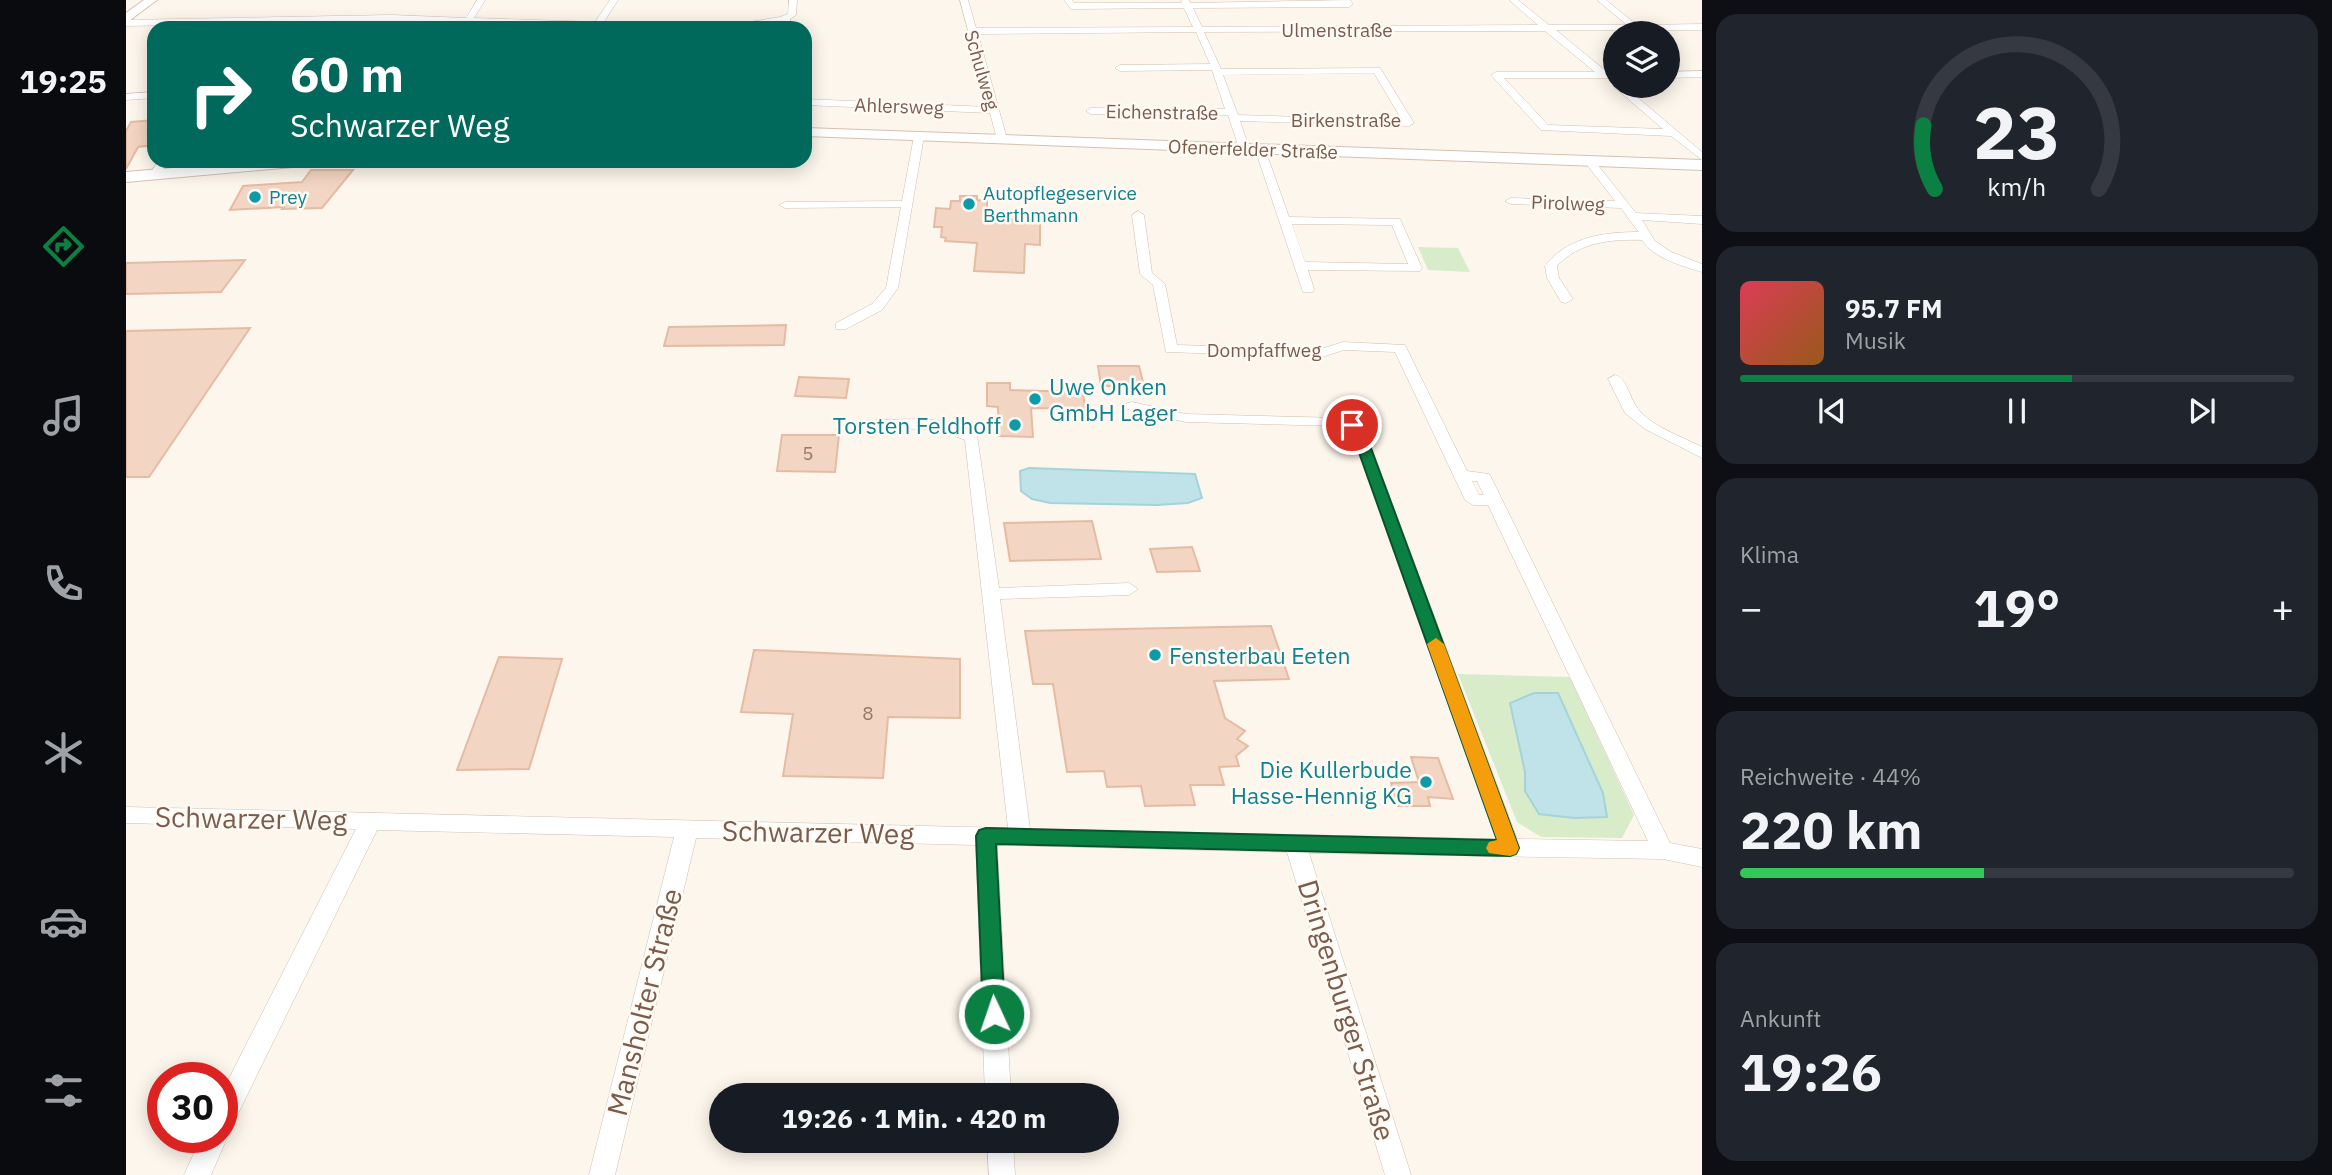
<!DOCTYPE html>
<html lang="de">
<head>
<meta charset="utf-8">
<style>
	:root { --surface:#171b24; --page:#20242c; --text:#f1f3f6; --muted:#9ea1a6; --line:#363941; --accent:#0b8043 }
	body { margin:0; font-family:"IBM Plex Sans",sans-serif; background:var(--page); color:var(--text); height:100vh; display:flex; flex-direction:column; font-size:26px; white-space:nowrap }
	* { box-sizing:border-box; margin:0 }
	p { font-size:23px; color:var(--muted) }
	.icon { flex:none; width:38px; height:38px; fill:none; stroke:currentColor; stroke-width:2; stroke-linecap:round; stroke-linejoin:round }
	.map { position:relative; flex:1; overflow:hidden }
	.details { display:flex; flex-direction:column; gap:14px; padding:14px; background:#0d0f14; width:630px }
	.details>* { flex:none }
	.banner { position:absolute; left:21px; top:21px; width:665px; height:147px; border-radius:21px; box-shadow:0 4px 18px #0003; background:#00695c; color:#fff; overflow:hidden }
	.buttons { position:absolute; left:1477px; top:21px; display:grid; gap:14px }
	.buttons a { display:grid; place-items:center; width:77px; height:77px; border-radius:50%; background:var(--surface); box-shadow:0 4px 18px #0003; font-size:35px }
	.speed { position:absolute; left:21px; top:1062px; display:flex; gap:14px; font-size:35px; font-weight:700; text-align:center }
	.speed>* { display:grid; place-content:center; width:91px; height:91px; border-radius:50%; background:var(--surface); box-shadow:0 4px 18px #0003; line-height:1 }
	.speed .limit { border:10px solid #d22; background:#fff; color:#111 }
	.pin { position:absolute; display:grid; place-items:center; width:60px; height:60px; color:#fff; margin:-30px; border:4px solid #fff; border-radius:50%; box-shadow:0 2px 7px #0007 }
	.me { position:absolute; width:77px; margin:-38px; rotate:357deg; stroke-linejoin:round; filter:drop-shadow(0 0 5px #0008) }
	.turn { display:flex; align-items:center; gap:24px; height:147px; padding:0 28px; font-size:32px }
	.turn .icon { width:91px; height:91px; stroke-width:2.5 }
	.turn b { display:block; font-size:49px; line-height:60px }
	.big { font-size:52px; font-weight:700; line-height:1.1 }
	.details .tile { flex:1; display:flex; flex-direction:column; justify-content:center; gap:10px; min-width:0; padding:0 24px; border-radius:21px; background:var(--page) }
	.details .dial { align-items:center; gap:0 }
	.dial svg { height:182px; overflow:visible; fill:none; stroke:var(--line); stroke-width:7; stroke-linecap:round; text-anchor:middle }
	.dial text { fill:var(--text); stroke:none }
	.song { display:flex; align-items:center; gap:21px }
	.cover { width:84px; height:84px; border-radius:10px; background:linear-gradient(135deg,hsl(350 70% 55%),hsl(30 70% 35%)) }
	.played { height:7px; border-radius:4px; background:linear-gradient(90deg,var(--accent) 60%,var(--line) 60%) }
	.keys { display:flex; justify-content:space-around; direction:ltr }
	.heat { display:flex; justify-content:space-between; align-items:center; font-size:38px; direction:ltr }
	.charge { height:10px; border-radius:5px; background:linear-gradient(90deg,#34c759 44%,var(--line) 0) }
	.trip { position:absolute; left:583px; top:1083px; width:410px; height:70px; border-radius:35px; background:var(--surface); box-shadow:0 4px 18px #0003; font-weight:700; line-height:70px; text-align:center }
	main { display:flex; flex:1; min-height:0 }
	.tabs { display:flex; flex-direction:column; width:126px; justify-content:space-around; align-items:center; background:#090b0e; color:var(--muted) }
	.tabs .icon { width:49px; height:49px }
	.tabs .selected { color:var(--accent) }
	.tabs b { font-size:32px; color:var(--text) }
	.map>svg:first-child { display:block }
	.green { fill:#d8ecc9 }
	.water { fill:#bfe3e8; stroke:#a5d3da; stroke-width:2 }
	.building { fill:#f3d5c3; stroke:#e6bba3; stroke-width:2 }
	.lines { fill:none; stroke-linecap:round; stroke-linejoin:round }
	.street-casing { stroke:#d1beb0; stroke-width:1 }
	.secondary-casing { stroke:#d6c0b0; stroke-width:2 }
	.street { fill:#fff; fill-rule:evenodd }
	.secondary { fill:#fff; fill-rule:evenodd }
	.route { fill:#0b8043; stroke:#07532c; stroke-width:2 }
	.slow { fill:#f59e0b }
	.culture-dot { fill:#0f9aa8; stroke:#fffaf3; stroke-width:2.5 }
	.labels { text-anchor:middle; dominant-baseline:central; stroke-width:5; stroke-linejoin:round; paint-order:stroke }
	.far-street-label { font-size:19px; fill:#7a5c4d; stroke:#fffaf3 }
	.far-culture-label { font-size:19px; fill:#0d838f; stroke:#fffaf3; text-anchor:start }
	.number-label { font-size:19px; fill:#987a6a }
	.culture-label { font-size:23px; fill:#0d838f; stroke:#fffaf3; text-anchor:start }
	.near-street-label { font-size:28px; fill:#7a5c4d; stroke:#fffaf3 }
</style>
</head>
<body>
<main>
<nav class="tabs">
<b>19:25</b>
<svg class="icon selected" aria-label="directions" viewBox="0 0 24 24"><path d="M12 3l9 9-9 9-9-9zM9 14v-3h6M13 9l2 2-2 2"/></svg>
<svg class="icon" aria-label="music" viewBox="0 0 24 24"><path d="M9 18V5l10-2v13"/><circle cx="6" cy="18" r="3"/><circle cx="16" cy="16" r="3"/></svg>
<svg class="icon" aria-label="phone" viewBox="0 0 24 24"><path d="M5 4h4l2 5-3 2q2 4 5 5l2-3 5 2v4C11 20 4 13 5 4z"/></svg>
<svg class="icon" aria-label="climate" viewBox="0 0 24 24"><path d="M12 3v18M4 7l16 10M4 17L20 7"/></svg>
<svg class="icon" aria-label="car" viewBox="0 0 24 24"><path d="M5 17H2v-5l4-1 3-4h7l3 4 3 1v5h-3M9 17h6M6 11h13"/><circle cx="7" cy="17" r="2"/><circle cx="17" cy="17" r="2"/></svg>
<svg class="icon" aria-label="filters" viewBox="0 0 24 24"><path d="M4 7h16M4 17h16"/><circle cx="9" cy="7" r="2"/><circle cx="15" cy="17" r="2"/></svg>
</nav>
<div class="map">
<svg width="1576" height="1175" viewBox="0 0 1576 1175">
	<rect width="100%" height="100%" fill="#fdf6ec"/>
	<!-- green -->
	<g class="green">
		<polygon points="318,22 493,28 313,28"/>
		<polygon points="1292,247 1332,248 1344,272 1302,270"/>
		<polygon points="1332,674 1444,677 1508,815 1496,838 1415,837 1391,822"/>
	</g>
	<!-- water -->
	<g class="water">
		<polygon points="903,468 1069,474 1076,498 1062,503 1031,505 924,503 906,499 895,491 894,471"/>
		<polygon points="1408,693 1432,693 1477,793 1481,817 1448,818 1413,814 1399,791 1399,772 1384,703"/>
	</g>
	<!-- building -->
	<g class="building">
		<polygon points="28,120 28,145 12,147 0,169 0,131 5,122"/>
		<polygon points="185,170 227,170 196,208 156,209 158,207 104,210 117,186 176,182"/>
		<polygon points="834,196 851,196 851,200 861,201 861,219 914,220 914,245 899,244 898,273 848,271 851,243 819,241 820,238 815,237 816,227 808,227 810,208 824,209 825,201 834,201"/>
		<polygon points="119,260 95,292 0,294 0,263"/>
		<polygon points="660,325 658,345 538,346 543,327"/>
		<polygon points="124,328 23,477 0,477 0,331"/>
		<polygon points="972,366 1013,366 1018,386 975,386"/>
		<polygon points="673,377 723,379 720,398 669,396"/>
		<polygon points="861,383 884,383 884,390 957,392 959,409 905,408 907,437 873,436 872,407 861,406"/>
		<polygon points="656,435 713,435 709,472 651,471"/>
		<polygon points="966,521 975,559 884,561 878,523"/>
		<polygon points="1066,547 1074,571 1031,572 1024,549"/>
		<polygon points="1145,626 1163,679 1088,681 1099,718 1119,731 1111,739 1122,746 1110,756 1113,766 1093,767 1098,785 1064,785 1069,805 1019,806 1015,786 981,787 978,771 941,772 927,684 907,684 899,631"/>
		<polygon points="628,650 834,659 834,718 762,717 757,778 657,776 667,714 615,712"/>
		<polygon points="373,657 436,659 403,769 331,770"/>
		<polygon points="1285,757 1312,758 1327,799 1302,797 1304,806 1272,806 1265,783 1293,782"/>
	</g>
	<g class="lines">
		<defs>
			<g id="street">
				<polygon points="351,0 359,0 348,18 469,22 484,0 492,0 478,22 575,25 579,28 265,21 0,26 0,20 265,15 340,18"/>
				<polygon points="663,0 671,0 670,15 664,19 666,28 658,28 657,22 652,22 609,28 587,28 654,17 662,14"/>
				<path d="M834 0H842L850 28 1067 27 1058 8 945 9 938 0H946L948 3H1056L1055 0H1063L1064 3 1224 0 1227 4 1223 7 1067 8 1076 27 1412 25 1383 0H1392L1423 25H1501L1471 0H1480L1511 25 1576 24V30H1430L1481 72H1489V78H1378L1422 125 1537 129 1487 86 1489 84 1498 86 1576 152V160L1545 136 1415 130 1365 75 1370 72H1469L1419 31 1078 32 1095 69 1254 68 1288 123 1283 126 1114 121 1123 148 1118 151 1113 148 1102 115 965 114 960 111 965 108 1099 109 1086 70 994 71 989 68 994 65 1084 64 1070 32 852 34 881 139 876 142 871 139 864 113 679 105V99L862 107ZM1248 73 1276 120 1112 115 1097 75Z"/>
				<polygon points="1576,71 1576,77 1542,78 1542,72"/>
				<polygon points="28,92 28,98 0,100 0,94"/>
				<polygon points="793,133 798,136 772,288 756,310 720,329 710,329 710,323 746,304 760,288 775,207 659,208 653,205 659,202 776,201 788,136"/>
				<path d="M1134 146 1139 149 1163 217 1274 219 1296 268 1294 271 1182 270 1188 289 1187 292H1177L1129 149ZM1166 224 1266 225 1282 264 1179 262Z"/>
				<path d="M1463 158 1467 159 1510 213 1576 216V224L1516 220 1529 241 1545 252 1576 264V272C1556 266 1527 258 1516 240 1485 239 1453 242 1431 266L1433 278 1447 299 1440 303 1435 302 1421 278 1419 266C1441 237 1478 232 1513 232L1511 230 1495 208 1385 204 1379 201 1385 198 1489 201 1458 161Z"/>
				<polygon points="32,161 42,161 34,176 30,177 24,174"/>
				<path d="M1012 211 1018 215 1026 273 1039 284 1051 345 1195 349 1217 342 1279 345 1341 471 1363 474 1365 477 1544 843 1576 849V867L1537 859 1183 853 1285 1175H1259L1161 852 871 845 885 1096H859L850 845 570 838 489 1175H463L548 837 251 830 105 1128 98 1131 101 1138 85 1175H58L75 1138H96V1092L230 829 0 823V807L882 828 839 440 814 430 745 427 743 424 750 420C784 420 822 414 851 435L873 588 1003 583 1012 589 1003 595 874 599 904 829 1370 839 1226 433 1213 426 1060 422 1001 409 999 406 1001 403 1006 402 1060 414 1213 418 1231 422 1238 428 1391 839 1522 841 1362 505H1347L1339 500 1269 352 1218 350 1196 357 1040 352 1027 285 1014 274 1006 215ZM1346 481H1351L1358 495H1353Z"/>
				<path d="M1489 375C1501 378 1503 396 1510 406 1523 426 1555 436 1576 447V458L1519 429 1499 413 1482 379Z"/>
				<polygon points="861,1141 887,1141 889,1175 863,1175"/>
			</g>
			<g id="secondary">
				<polygon points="18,0 31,0 0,23 0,13"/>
				<polygon points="679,128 1576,160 1576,170 679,136"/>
				<polygon points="127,161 186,161 178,166 0,182 0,172"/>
			</g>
		</defs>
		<!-- street casing -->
		<use href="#street" class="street-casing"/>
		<!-- secondary casing -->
		<use href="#secondary" class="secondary-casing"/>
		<!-- street -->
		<use href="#street" class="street"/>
		<!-- secondary -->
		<use href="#secondary" class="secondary"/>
	</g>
	<!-- route -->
	<polygon class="route" points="1226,421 1239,432 1393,848 1390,854 1384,856 870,844 879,1014 876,1022 868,1024 860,1022 857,1014 850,836 853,830 860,828 1371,840 1226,433 1219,425"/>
	<!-- slow -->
	<polygon class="slow" points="1310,638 1318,644 1393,848 1390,854 1384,856 1363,853 1360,848 1363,842 1371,840 1301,644"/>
	<!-- markers -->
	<g class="culture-dot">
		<circle cx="129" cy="197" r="7"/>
		<circle cx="843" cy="204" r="7"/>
		<circle cx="909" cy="399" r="7"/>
		<circle cx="889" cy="425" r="7"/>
		<circle cx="1029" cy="655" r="7"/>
		<circle cx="1300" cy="782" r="7"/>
	</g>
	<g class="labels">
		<!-- far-street labels -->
		<g class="far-street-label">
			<text x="1211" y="30">Ulmenstraße</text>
			<text transform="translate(856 70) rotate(74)">Schulweg</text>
			<text transform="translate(773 106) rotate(2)">Ahlersweg</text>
			<text transform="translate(1036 112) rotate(1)">Eichenstraße</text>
			<text x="1220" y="120">Birkenstraße</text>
			<text transform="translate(1127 149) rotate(2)">Ofenerfelder Straße</text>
			<text transform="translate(1442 203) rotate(2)">Pirolweg</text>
			<text x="1138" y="350">Dompfaffweg</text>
		</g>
		<!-- far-culture labels -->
		<g class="far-culture-label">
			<text x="857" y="193">Autopflegeservice<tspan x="857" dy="22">Berthmann</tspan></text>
			<text x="143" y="197">Prey</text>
		</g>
		<!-- number labels -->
		<g class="number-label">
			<text x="682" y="453">5</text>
			<text x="742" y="713">8</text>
		</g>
		<!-- culture labels -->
		<g class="culture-label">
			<text x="923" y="386">Uwe Onken<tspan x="923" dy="26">GmbH Lager</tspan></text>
			<text x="875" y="425" text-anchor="end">Torsten Feldhoff</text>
			<text x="1043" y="655">Fensterbau Eeten</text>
			<text x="1286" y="769" text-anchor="end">Die Kullerbude<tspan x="1286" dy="26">Hasse-Hennig KG</tspan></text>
		</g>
		<!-- near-street labels -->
		<g class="near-street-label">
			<text transform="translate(125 818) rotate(1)">Schwarzer Weg</text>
			<text transform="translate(692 832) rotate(1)">Schwarzer Weg</text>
			<text transform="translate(518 1002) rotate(-76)">Mansholter Straße</text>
			<text transform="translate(1221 1010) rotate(73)">Dringenburger Straße</text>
		</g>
	</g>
</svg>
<div class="buttons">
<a><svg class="icon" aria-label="layers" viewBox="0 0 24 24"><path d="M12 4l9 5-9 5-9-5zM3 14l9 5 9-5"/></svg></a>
</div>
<div class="speed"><div class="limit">30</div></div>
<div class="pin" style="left:1226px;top:425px;background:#d93025"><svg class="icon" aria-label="arrive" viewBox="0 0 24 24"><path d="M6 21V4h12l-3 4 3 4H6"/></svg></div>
<svg class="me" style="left:868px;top:1014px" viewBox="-20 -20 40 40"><circle r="17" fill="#0b8043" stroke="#fff" stroke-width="3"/><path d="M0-11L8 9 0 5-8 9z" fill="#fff"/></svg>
<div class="trip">19:26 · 1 Min. · 420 m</div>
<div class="banner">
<div class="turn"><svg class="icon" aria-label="right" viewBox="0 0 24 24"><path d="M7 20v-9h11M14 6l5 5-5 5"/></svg><div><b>60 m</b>Schwarzer Weg</div></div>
</div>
</div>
<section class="details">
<div class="tile dial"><svg viewBox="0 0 100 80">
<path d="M14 69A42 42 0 1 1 86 69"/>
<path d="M14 69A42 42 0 0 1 9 41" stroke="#0b8043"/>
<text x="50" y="56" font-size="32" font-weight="700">23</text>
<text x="50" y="72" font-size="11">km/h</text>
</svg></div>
<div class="tile">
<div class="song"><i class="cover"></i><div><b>95.7 FM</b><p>Musik</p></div></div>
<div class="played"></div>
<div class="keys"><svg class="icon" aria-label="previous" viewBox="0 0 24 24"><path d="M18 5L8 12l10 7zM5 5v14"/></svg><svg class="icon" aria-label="pause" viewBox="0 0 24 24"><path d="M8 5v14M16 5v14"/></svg><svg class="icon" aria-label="next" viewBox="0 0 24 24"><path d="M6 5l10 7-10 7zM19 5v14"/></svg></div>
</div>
<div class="tile"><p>Klima</p>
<div class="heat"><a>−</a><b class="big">19°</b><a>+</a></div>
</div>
<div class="tile"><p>Reichweite · 44%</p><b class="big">220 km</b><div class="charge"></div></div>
<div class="tile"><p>Ankunft</p><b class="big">19:26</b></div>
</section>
</main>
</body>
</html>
